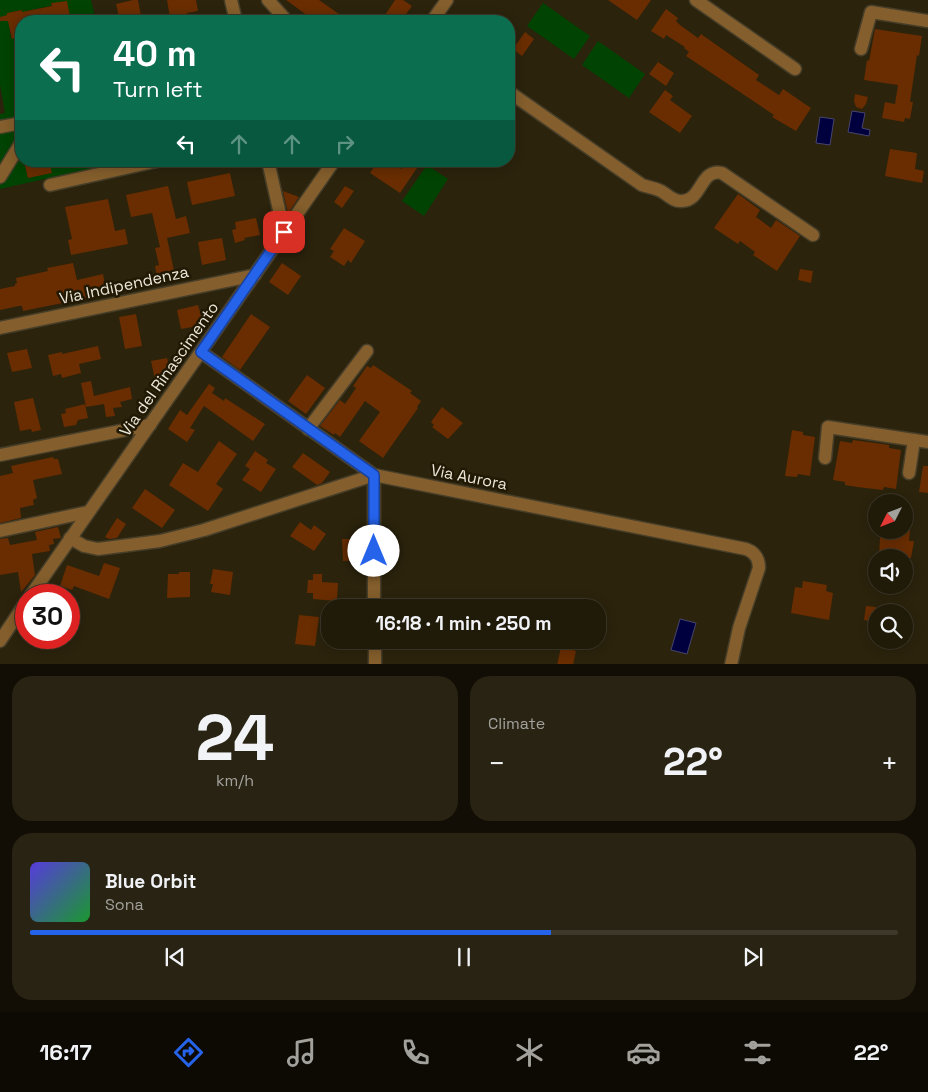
<!DOCTYPE html>
<html lang="en">
<head>
<meta charset="utf-8">
<style>
	:root { --surface:#201a09; --page:#282312; --text:#f1f3f6; --muted:#a2a19c; --line:#3d382a; --accent:#2563eb }
	body { margin:0; font-family:"Space Grotesk",sans-serif; background:var(--page); color:var(--text); height:100vh; display:flex; flex-direction:column; font-size:19px; white-space:nowrap }
	* { box-sizing:border-box; margin:0 }
	p { font-size:16px; color:var(--muted) }
	.icon { flex:none; width:28px; height:28px; fill:none; stroke:currentColor; stroke-width:2; stroke-linecap:round; stroke-linejoin:round }
	.map { position:relative; height:664px; overflow:hidden }
	.side { display:flex; flex-direction:column; gap:12px; padding:12px; background:#120e05; flex:1 }
	.side>* { flex:none }
	.banner { position:absolute; left:15px; top:15px; width:500px; height:152px; border-radius:20px; box-shadow:0 2px 12px #0003,0 0 0 1px var(--line); background:#0b6e4f; color:#fff; overflow:hidden }
	.needle { width:32px; rotate:228deg }
	.tools { position:absolute; left:868px; top:494px; display:grid; gap:10px }
	.tools a { display:grid; place-items:center; width:45px; height:45px; border-radius:50%; background:var(--surface); box-shadow:0 2px 12px #0003,0 0 0 1px var(--line); font-size:25px }
	.speed { position:absolute; left:15px; top:584px; display:flex; gap:10px; font-size:25px; font-weight:700; text-align:center }
	.speed>* { display:grid; place-content:center; width:65px; height:65px; border-radius:50%; background:var(--surface); box-shadow:0 2px 12px #0003,0 0 0 1px var(--line); line-height:1 }
	.speed .limit { border:8px solid #d22; background:#fff; color:#111 }
	.pin { position:absolute; display:grid; place-items:center; width:42px; height:42px; color:#fff; margin:-21px; border-radius:10px; box-shadow:0 2px 8px #0006 }
	.me { position:absolute; width:55px; margin:-28px; rotate:0deg; stroke-linejoin:round; filter:drop-shadow(0 0 4px #0008) }
	.turn { display:flex; align-items:center; gap:18px; height:105px; padding:0 15px; font-size:22px }
	.turn .icon { width:65px; height:65px; stroke-width:2.5 }
	.turn b { display:block; font-size:35px; line-height:42px }
	.lanes { display:flex; align-items:center; height:48px; padding:0 15px; background:#0003; justify-content:center; gap:25px; direction:ltr }
	.lanes .off { opacity:.35 }
	.big { font-size:38px; font-weight:700; line-height:1.1 }
	.side .widget { flex:1; display:flex; flex-direction:column; justify-content:center; gap:8px; min-width:0; padding:0 18px; border-radius:20px; background:var(--page) }
	.side .dial { align-items:center; gap:0 }
	.dial b { font-size:65px; line-height:1 }
	.song { display:flex; align-items:center; gap:15px }
	.cover { width:60px; height:60px; border-radius:8px; background:linear-gradient(135deg,hsl(250 70% 55%),hsl(130 70% 35%)) }
	.played { height:5px; border-radius:2px; background:linear-gradient(90deg,var(--accent) 60%,var(--line) 60%) }
	.keys { display:flex; justify-content:space-around; direction:ltr }
	.heat { display:flex; justify-content:space-between; align-items:center; font-size:28px; direction:ltr }
	.side .tiles { flex:1; display:grid; gap:12px; grid-template-columns:1fr 1fr }
	.widget:last-child { grid-column:span 2 }
	.trip { position:absolute; left:321px; top:599px; width:285px; height:50px; border-radius:20px; background:var(--surface); box-shadow:0 2px 12px #0003,0 0 0 1px var(--line); font-weight:700; line-height:50px; text-align:center }
	.dock { display:flex; height:80px; justify-content:space-around; align-items:center; background:#0d0a04; color:var(--muted) }
	.dock .icon { width:35px; height:35px }
	.dock .selected { color:var(--accent) }
	.dock b { font-size:22px; color:var(--text) }
	.map>svg:first-child { display:block }
	.green { fill:#004302 }
	.water { fill:#00003f; stroke:#47456d }
	.building { fill:#692d01 }
	.lines { fill:none; stroke-linecap:round; stroke-linejoin:round }
	.minor-casing { stroke:#463e29; stroke-width:15 }
	.minor { stroke:#845e2c; stroke-width:12 }
	.route-casing { stroke:#184099; stroke-width:12 }
	.route { stroke:#2563eb; stroke-width:9 }
	.labels { text-anchor:middle; dominant-baseline:central; stroke-width:5; stroke-linejoin:round; paint-order:stroke }
	.street-label { font-size:16px; fill:#ece7d9; stroke:#211904 }
</style>
</head>
<body>
<div class="map">
<svg width="928" height="665" viewBox="0 0 928 665">
	<rect width="100%" height="100%" fill="#2b230c"/>
	<!-- green -->
	<g class="green">
		<polygon points="0,0 91,0 96,21 71,21 66,1 51,4 55,21 53,21 50,6 26,11 27,21 24,21 21,10 7,13 11,38 21,37 21,161 24,161 28,178 51,173 49,161 124,161 0,189 0,114 5,113 0,85"/>
		<polygon points="543,3 590,36 574,59 527,26"/>
		<polygon points="598,41 645,74 629,98 582,65"/>
		<polygon points="427,165 448,179 424,216 402,201"/>
	</g>
	<!-- water -->
	<g class="water">
		<polygon points="852,111 865,113 862,128 870,130 869,136 848,132"/>
		<polygon points="820,117 834,119 830,145 816,143"/>
		<polygon points="680,619 696,623 687,654 671,650"/>
	</g>
	<!-- building -->
	<g class="building">
		<polygon points="133,0 138,0 142,21 120,21 116,4"/>
		<polygon points="167,0 196,0 198,11 187,13 187,15 170,18"/>
		<polygon points="286,0 319,0 349,21 315,21"/>
		<polygon points="395,0 403,0 412,6 401,21 381,21"/>
		<polygon points="608,0 651,0 637,20"/>
		<polygon points="67,1 71,21 21,21 21,37 12,39 8,21 0,21 0,17 7,15 7,13 22,10 22,12 52,6 51,3"/>
		<polygon points="666,9 678,18 676,21 680,25 698,38 701,34 759,75 756,80 779,95 783,89 811,108 796,131 772,117 774,115 686,56 689,52 684,48 685,47 666,35 664,39 651,31"/>
		<polygon points="875,29 922,36 919,56 917,55 910,102 913,102 910,119 905,118 904,122 882,118 885,102 895,104 898,85 864,80 867,60 869,61"/>
		<polygon points="525,32 534,39 522,56 513,49"/>
		<polygon points="658,62 674,73 666,86 649,74"/>
		<polygon points="665,90 673,96 670,100 692,116 680,133 649,112"/>
		<polygon points="855,94 868,97 866,104 862,109 856,107 854,101"/>
		<polygon points="890,149 917,153 915,169 924,171 922,183 885,176"/>
		<polygon points="24,161 49,161 52,173 28,178"/>
		<polygon points="378,161 390,161 401,169 406,161 413,161 419,165 400,193 370,173"/>
		<polygon points="230,173 235,196 192,205 187,182"/>
		<polygon points="168,186 176,219 186,216 190,233 167,238 176,280 158,284 155,266 159,265 155,248 160,247 152,213 131,217 126,195"/>
		<polygon points="345,186 354,191 342,208 334,202"/>
		<polygon points="283,191 299,197 288,213"/>
		<polygon points="738,194 760,210 756,217 771,228 776,220 800,236 777,271 753,255 755,252 740,241 738,244 714,228"/>
		<polygon points="108,199 115,231 125,229 128,244 71,255 68,240 72,239 65,207"/>
		<polygon points="256,218 260,235 244,238 245,240 235,243 232,230 236,229 235,222"/>
		<polygon points="344,228 365,241 351,263 348,260 344,266 330,257 334,251 330,249"/>
		<polygon points="222,238 226,260 202,265 198,242"/>
		<polygon points="73,263 77,280 103,274 107,294 23,311 22,306 19,306 0,310 0,289 15,286 15,284 17,283 16,278 48,271 47,268"/>
		<polygon points="282,263 301,276 288,295 269,282"/>
		<polygon points="800,269 813,271 811,283 798,280"/>
		<polygon points="198,305 204,325 181,329 177,310"/>
		<polygon points="136,314 142,346 125,349 119,317"/>
		<polygon points="251,314 270,327 240,370 222,357"/>
		<polygon points="98,346 101,359 79,364 81,373 62,378 61,374 53,376 48,355 62,352 62,354"/>
		<polygon points="27,349 32,368 12,372 7,353"/>
		<polygon points="167,358 170,370 164,371 165,378 155,380 151,361"/>
		<polygon points="373,365 412,391 410,393 421,401 417,407 418,408 383,458 359,441 380,412 365,401 340,437 335,433 334,435 320,426 340,400 345,404 356,388 353,386 367,366 371,368"/>
		<polygon points="307,375 325,388 306,414 288,401"/>
		<polygon points="91,381 94,396 130,387 132,399 120,402 122,407 113,408 115,416 106,417 104,404 86,407 81,383"/>
		<polygon points="209,384 215,388 212,393 224,401 225,398 265,424 253,441 204,406 190,428 195,430 187,442 168,429 180,410 187,415"/>
		<polygon points="33,398 41,430 32,432 31,429 20,431 14,402"/>
		<polygon points="85,404 88,418 78,420 76,425 64,427 61,414 66,413 65,409"/>
		<polygon points="442,407 463,423 448,439 432,427 434,425 431,422"/>
		<polygon points="792,430 803,432 803,435 815,437 810,476 798,474 797,477 785,476"/>
		<polygon points="853,440 889,445 889,448 901,450 896,489 884,487 883,490 857,487 845,485 845,482 833,480 840,441 852,443"/>
		<polygon points="219,441 237,454 216,484 223,489 208,511 169,485 183,463 198,472"/>
		<polygon points="255,451 268,460 266,463 276,469 261,492 242,480 250,469 245,466"/>
		<polygon points="303,453 330,472 322,483 317,485 292,467"/>
		<polygon points="53,457 54,459 58,459 62,474 33,480 37,498 33,500 34,505 20,508 21,518 0,523 0,476 13,473 11,466"/>
		<polygon points="923,466 928,466 928,493 919,492"/>
		<polygon points="145,489 175,510 162,528 132,508"/>
		<polygon points="117,518 126,524 117,538 109,539 105,537"/>
		<polygon points="300,522 311,530 314,525 326,534 314,551 290,536"/>
		<polygon points="58,527 61,538 53,539 54,544 49,545 50,551 32,554 35,575 21,592 18,572 0,575 0,539 8,538 10,545 37,540 35,532"/>
		<polygon points="892,530 910,530 909,541 914,541 911,558 879,558 880,537 891,538"/>
		<polygon points="342,539 358,539 358,560 343,561"/>
		<polygon points="104,563 120,568 109,599 74,586 72,590 60,586 67,565 99,576"/>
		<polygon points="213,569 233,572 230,595 211,592 213,584 210,584"/>
		<polygon points="179,572 190,572 190,597 167,598 168,574 179,574"/>
		<polygon points="313,574 322,574 322,582 338,583 337,601 313,599 313,593 307,593 308,580 313,580"/>
		<polygon points="803,581 827,585 826,591 833,593 829,620 791,613 795,587 802,588"/>
		<polygon points="866,606 876,607 873,622 864,620"/>
		<polygon points="299,615 319,617 315,646 295,644"/>
		<polygon points="561,647 576,651 573,665 557,665"/>
	</g>
	<g class="lines">
		<defs>
			<g id="minor">
				<polyline points="231,0 236,21"/>
				<polyline points="268,0 287,21"/>
				<polyline points="696,0 795,69"/>
				<polyline points="432,21 447,0"/>
				<polyline points="861,49 871,12 928,21"/>
				<path d="M509 92 642 185C648 187 655 188 661 191 668 195 674 202 682 201 702 201 700 168 722 173L813 235"/>
				<polyline points="0,127 21,123"/>
				<polyline points="268,161 284,232"/>
				<polyline points="0,177 21,143"/>
				<polyline points="50,185 157,161"/>
				<polyline points="0,328 255,275"/>
				<polyline points="201,352 374,475"/>
				<polyline points="308,429 367,351"/>
				<polyline points="0,455 150,425"/>
				<polyline points="825,458 828,427 928,442"/>
				<polyline points="909,473 914,440"/>
				<polyline points="374,475 374,608"/>
				<polyline points="0,531 88,512"/>
				<path d="M70 538 84 546 98 549 160 541 204 530 374 475 746 549C755 552 759 559 759 568L739 628 731 665"/>
				<polyline points="31,595 334,161"/>
				<polyline points="375,640 375,665"/>
				<polyline points="0,641 26,602"/>
			</g>
		</defs>
		<!-- minor casing -->
		<use href="#minor" class="minor-casing"/>
		<!-- minor -->
		<use href="#minor" class="minor"/>
	</g>
	<g class="lines">
		<defs>
			<polyline id="route" points="284,232 201,352 374,475 374,551"/>
		</defs>
		<!-- route casing -->
		<use href="#route" class="route-casing"/>
		<!-- route -->
		<use href="#route" class="route"/>
	</g>
	<g class="labels">
		<!-- street labels -->
		<g class="street-label">
			<text transform="translate(124 285) rotate(-12)">Via Indipendenza</text>
			<text transform="translate(169 369) rotate(-55)">Via del Rinascimento</text>
			<text transform="translate(469 477) rotate(11)">Via Aurora</text>
		</g>
	</g>
</svg>
<div class="tools">
<a><svg class="needle" viewBox="-14 -14 28 28"><path d="M0-13l5 13h-10z" fill="#e53935"/><path d="M0 13l5-13h-10z" fill="#a2a19c"/></svg></a>
<a><svg class="icon" aria-label="sound" viewBox="0 0 24 24"><path d="M4 9h4l5-4v14l-5-4H4zM17 9q2 3 0 6"/></svg></a>
<a><svg class="icon" aria-label="search" viewBox="0 0 24 24"><circle cx="10" cy="10" r="6"/><path d="M15 15l6 6"/></svg></a>
</div>
<div class="speed"><div class="limit">30</div></div>
<div class="pin" style="left:284px;top:232px;background:#d93025"><svg class="icon" aria-label="arrive" viewBox="0 0 24 24"><path d="M6 21V4h12l-3 4 3 4H6"/></svg></div>
<svg class="me" style="left:374px;top:551px" viewBox="-20 -20 40 40"><circle r="19" fill="#fff"/><path d="M0-13L10 11 0 6-10 11z" fill="#2563eb"/></svg>
<div class="trip">16:18 · 1 min · 250 m</div>
<div class="banner">
<div class="turn"><svg class="icon" aria-label="left" viewBox="0 0 24 24"><path d="M17 20v-9H6M10 6l-5 5 5 5"/></svg><div><b>40 m</b>Turn left</div></div>
<div class="lanes"><svg class="icon" aria-label="left" viewBox="0 0 24 24"><path d="M17 20v-9H6M10 6l-5 5 5 5"/></svg><svg class="icon off" aria-label="ahead" viewBox="0 0 24 24"><path d="M12 20V5M6 11l6-6 6 6"/></svg><svg class="icon off" aria-label="ahead" viewBox="0 0 24 24"><path d="M12 20V5M6 11l6-6 6 6"/></svg><svg class="icon off" aria-label="right" viewBox="0 0 24 24"><path d="M7 20v-9h11M14 6l5 5-5 5"/></svg></div>
</div>
</div>
<section class="side">
<div class="tiles">
<div class="widget dial"><b>24</b><p>km/h</p></div>
<div class="widget"><p>Climate</p>
<div class="heat"><a>−</a><b class="big">22°</b><a>+</a></div>
</div>
<div class="widget">
<div class="song"><i class="cover"></i><div><b>Blue Orbit</b><p>Sona</p></div></div>
<div class="played"></div>
<div class="keys"><svg class="icon" aria-label="previous" viewBox="0 0 24 24"><path d="M18 5L8 12l10 7zM5 5v14"/></svg><svg class="icon" aria-label="pause" viewBox="0 0 24 24"><path d="M8 5v14M16 5v14"/></svg><svg class="icon" aria-label="next" viewBox="0 0 24 24"><path d="M6 5l10 7-10 7zM19 5v14"/></svg></div>
</div>
</div>
</section>
<nav class="dock">
<b>16:17</b>
<svg class="icon selected" aria-label="directions" viewBox="0 0 24 24"><path d="M12 3l9 9-9 9-9-9zM9 14v-3h6M13 9l2 2-2 2"/></svg>
<svg class="icon" aria-label="music" viewBox="0 0 24 24"><path d="M9 18V5l10-2v13"/><circle cx="6" cy="18" r="3"/><circle cx="16" cy="16" r="3"/></svg>
<svg class="icon" aria-label="phone" viewBox="0 0 24 24"><path d="M5 4h4l2 5-3 2q2 4 5 5l2-3 5 2v4C11 20 4 13 5 4z"/></svg>
<svg class="icon" aria-label="climate" viewBox="0 0 24 24"><path d="M12 3v18M4 7l16 10M4 17L20 7"/></svg>
<svg class="icon" aria-label="car" viewBox="0 0 24 24"><path d="M5 17H2v-5l4-1 3-4h7l3 4 3 1v5h-3M9 17h6M6 11h13"/><circle cx="7" cy="17" r="2"/><circle cx="17" cy="17" r="2"/></svg>
<svg class="icon" aria-label="filters" viewBox="0 0 24 24"><path d="M4 7h16M4 17h16"/><circle cx="9" cy="7" r="2"/><circle cx="15" cy="17" r="2"/></svg>
<b>22°</b>
</nav>
</body>
</html>
